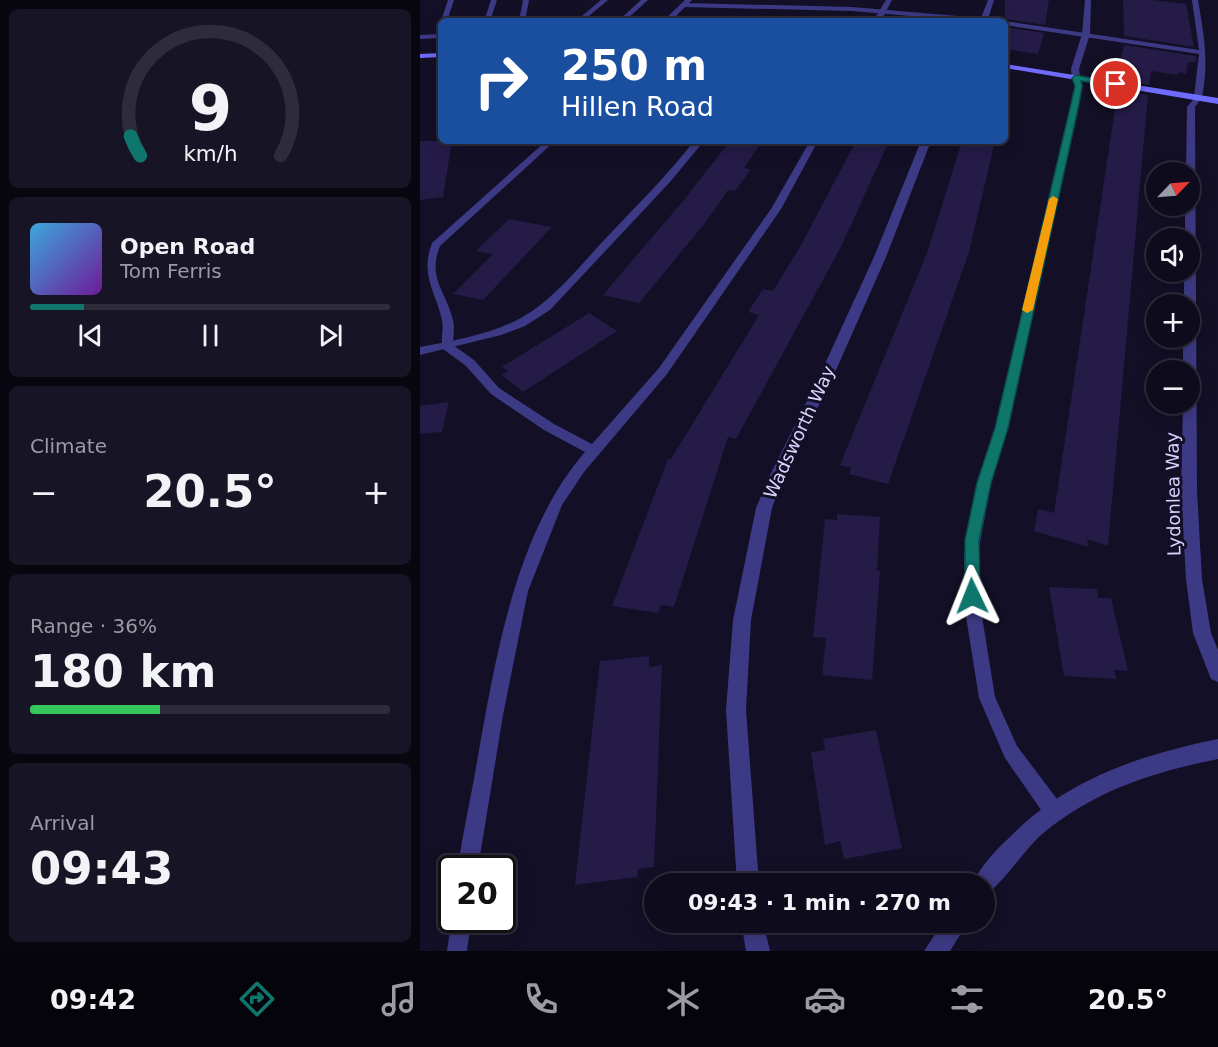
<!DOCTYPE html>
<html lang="en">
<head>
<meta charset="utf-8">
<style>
	:root { --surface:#0e0b1c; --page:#171425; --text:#f1f3f6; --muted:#9b9ba3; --line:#2e2b3b; --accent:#0f766e }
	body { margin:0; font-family:"DejaVu Sans",sans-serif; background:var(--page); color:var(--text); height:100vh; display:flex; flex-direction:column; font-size:22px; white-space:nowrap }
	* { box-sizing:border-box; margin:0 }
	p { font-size:20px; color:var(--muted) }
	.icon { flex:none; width:33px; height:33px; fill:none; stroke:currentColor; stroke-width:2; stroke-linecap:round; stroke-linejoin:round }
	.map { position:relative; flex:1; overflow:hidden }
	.drawer { display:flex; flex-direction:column; gap:9px; padding:9px; background:#08060f; width:420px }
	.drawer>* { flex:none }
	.guide { position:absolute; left:18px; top:18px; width:570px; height:126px; border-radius:9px; box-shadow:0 3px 15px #0003,0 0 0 2px var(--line); background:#1a4fa0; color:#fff; overflow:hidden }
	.needle { width:39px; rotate:65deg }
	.tools { position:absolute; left:726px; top:162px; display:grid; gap:12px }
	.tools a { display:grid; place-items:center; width:54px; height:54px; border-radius:50%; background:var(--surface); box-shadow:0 3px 15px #0003,0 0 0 2px var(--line); font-size:30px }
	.speed { position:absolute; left:18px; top:855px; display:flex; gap:12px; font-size:30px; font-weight:700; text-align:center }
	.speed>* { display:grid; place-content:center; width:78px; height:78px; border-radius:50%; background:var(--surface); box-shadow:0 3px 15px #0003,0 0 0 2px var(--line); line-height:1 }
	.speed .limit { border:3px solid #111; border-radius:9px; background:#fff; color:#111 }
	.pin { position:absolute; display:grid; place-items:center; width:51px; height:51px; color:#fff; margin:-26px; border:3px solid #fff; border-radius:50%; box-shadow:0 2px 6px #0007 }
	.me { position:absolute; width:66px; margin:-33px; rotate:358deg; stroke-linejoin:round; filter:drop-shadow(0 0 4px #0008) }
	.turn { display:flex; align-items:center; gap:21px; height:126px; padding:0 24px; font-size:27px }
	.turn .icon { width:78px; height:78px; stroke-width:2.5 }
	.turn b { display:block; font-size:42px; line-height:51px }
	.big { font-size:45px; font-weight:700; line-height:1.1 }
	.drawer .tile { flex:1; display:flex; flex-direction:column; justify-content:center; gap:9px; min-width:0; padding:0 21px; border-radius:9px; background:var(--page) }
	.drawer .dial { align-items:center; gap:0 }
	.dial svg { height:156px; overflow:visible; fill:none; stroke:var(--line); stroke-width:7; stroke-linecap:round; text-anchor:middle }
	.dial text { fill:var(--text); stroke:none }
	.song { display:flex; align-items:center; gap:18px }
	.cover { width:72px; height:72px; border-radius:9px; background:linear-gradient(135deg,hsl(200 70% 55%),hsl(280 70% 35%)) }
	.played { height:6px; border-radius:3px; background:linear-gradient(90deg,var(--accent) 15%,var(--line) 15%) }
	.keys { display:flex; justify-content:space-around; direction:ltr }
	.heat { display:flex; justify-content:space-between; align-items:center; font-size:33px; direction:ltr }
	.charge { height:9px; border-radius:4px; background:linear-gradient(90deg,#34c759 36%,var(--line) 0) }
	.trip { position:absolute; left:224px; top:873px; width:351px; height:60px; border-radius:30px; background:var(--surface); box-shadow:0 3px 15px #0003,0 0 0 2px var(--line); font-weight:700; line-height:60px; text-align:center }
	.tabs { display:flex; height:96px; justify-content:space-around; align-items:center; background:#06040b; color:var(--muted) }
	.tabs .icon { width:42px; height:42px }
	.tabs .active { color:var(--accent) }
	.tabs b { font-size:27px; color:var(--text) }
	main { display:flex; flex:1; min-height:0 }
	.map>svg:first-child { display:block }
	.building { fill:#241b47 }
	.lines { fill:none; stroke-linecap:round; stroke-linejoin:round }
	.lane { fill:#3d3a85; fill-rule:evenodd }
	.street { fill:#3d3a85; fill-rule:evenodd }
	.secondary { fill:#6f6bff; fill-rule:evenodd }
	.route { fill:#0f766e; stroke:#0a4d48; stroke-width:1.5 }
	.slow { fill:#f59e0b }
	.labels { text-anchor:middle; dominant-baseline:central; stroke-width:6; stroke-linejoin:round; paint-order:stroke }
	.street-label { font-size:18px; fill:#d9d4ff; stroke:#130f26 }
</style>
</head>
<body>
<main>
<section class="drawer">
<div class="tile dial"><svg viewBox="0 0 100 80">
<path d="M14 69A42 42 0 1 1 86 69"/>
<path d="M14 69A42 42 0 0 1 9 59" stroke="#0f766e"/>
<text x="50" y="56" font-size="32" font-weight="700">9</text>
<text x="50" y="72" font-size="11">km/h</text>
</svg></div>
<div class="tile">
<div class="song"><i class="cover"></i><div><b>Open Road</b><p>Tom Ferris</p></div></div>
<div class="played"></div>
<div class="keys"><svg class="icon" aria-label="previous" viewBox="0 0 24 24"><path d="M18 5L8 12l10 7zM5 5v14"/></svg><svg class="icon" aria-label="pause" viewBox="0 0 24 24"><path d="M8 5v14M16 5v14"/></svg><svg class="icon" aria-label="next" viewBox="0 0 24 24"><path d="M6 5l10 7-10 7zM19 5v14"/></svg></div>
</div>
<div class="tile"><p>Climate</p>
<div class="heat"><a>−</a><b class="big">20.5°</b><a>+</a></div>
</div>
<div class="tile"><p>Range · 36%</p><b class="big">180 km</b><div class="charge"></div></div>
<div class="tile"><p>Arrival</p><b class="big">09:43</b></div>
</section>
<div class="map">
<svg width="798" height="951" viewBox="0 0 798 951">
	<rect width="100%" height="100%" fill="#130f26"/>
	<!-- building -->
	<g class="building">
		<polygon points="585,0 629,0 625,25 585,19"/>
		<polygon points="703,0 733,0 766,4 774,47 704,36"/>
		<polygon points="585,27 624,33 618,54 585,49"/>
		<polygon points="704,45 776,56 776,62 768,62 766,74 759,72 758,75 731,71 729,85 700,80 702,66 699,66"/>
		<polygon points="698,89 728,95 688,546 667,539 669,547 614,531 618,509 634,513"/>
		<polygon points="0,141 32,141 23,197 0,200"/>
		<polygon points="310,141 342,141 324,168 331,169 315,191 308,190 285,223 219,303 183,295 263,201"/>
		<polygon points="436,141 469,141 422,245 316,439 308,437 254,607 241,605 238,613 192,606 248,459 251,459 339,315 328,312 343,289 353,291 381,245"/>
		<polygon points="542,141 575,141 549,252 468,484 429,474 431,468 420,465 507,253"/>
		<polygon points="89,219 132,227 63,300 33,294 73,254 56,251"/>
		<polygon points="169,313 197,331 103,392 82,375 88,371 82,367"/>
		<polygon points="29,402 22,432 0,434 0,406"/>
		<polygon points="417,514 460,517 457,571 460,571 452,680 402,675 406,638 393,637 405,519 417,520"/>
		<polygon points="629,587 677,589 678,598 691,598 708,671 694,670 696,679 644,676"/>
		<polygon points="229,656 229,667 242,665 234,867 218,869 217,877 155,885 180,661"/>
		<polygon points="456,730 482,848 424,859 420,841 405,845 391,752 405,750 403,739"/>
	</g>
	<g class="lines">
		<!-- lane -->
		<g class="lane">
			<polygon points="28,0 34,0 27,21 21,21"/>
			<polygon points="71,0 77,0 70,21 64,21"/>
			<polygon points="103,0 109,0 105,21 99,21"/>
			<polygon points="181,0 188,0 163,21 156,21"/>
			<polygon points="221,0 228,0 205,21 198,21"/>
			<polygon points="568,0 574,0 568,19 574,21 549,21 432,11 263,7 260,5 263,3 432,7 561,18"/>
			<path d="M772 0H778C784 35 789 63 782 97L778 99 774 97 779 54 585 25V21L779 50Z"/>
			<polygon points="21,34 21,38 0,39 0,35"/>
			<polygon points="656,76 660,78 663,86 587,428 571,483 558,554 561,610 575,697 597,746 640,803 642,810 640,817 633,819 626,817 585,758 559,698 545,610 544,554 557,483 575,428 655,86 652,78"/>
			<path d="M126 141H135L20 246C7 278 26 291 33 320 35 328 33 337 33 345L54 360 79 388 134 424 172 444 239 368 351 209 390 141H398L361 209 247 374 164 472 142 505 108 591 83 715 58 868H38C43 831 52 793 58 756 76 656 96 531 165 452L124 430 71 394 46 366 23 349C20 340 24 330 22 320 15 290 0 275 12 243Z"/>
			<polygon points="32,918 51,920 47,951 27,951"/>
		</g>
		<!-- street -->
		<g class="street">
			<polygon points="265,0 272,0 251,21 243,21"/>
			<polygon points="466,0 472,0 461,21 453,21"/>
			<polygon points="665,0 671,0 670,34 659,69 660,78 656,80 652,78 651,69 662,34"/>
			<polygon points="778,94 782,97 775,107 777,491 782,579 791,633 798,650 798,682 791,679 773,633 766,579 761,491 763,404 770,404 770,370 763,370 763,338 770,338 770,304 764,304 764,272 770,272 770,238 765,238 765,206 770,206 770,172 766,172 767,107"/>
			<path d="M274 141H284L250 182 130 310 105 326 81 335 0 355V347C33 341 67 335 97 320 134 301 160 265 188 236 217 205 248 175 274 141Z"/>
			<polygon points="501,141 511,141 466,257 412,379 364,475 352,508 331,620 326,710 339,884 317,884 306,710 313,620 336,508 350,475 398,379 454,257"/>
			<path d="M798 739V759C733 772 673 791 621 835 605 849 579 889 564 895V884H553C560 866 576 850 590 837 647 779 720 755 798 739Z"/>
			<polygon points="321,922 343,922 350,951 326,951"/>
			<polygon points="523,922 548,922 530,951 504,951"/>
		</g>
		<!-- secondary -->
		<g class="secondary">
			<polygon points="21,53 21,57 0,58 0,54"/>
			<polygon points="585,64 798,98 798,104 585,68"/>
		</g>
	</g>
	<!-- route -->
	<polygon class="route" points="656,75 700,84 696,86 661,81 662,86 659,104 588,428 571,483 559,540 560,596 558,601 552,603 547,601 545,596 545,540 557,483 575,428 651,104 655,86 652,78"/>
	<!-- slow -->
	<polygon class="slow" points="633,196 638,199 613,310 607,313 602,310 629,199"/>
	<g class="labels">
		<!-- street labels -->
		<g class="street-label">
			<text transform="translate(379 432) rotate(-65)">Wadsworth Way</text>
			<text transform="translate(753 494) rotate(-91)">Lydonlea Way</text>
		</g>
	</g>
</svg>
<div class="tools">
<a><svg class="needle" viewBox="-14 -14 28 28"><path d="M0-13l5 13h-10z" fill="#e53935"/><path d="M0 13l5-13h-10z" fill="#9b9ba3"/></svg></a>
<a><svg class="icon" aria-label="sound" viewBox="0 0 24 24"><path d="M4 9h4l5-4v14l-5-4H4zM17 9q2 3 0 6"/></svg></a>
<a>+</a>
<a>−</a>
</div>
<div class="speed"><div class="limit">20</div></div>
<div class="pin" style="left:696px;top:84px;background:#d93025"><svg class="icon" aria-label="arrive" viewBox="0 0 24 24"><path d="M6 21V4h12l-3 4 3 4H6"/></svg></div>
<svg class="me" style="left:552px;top:596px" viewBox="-20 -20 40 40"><path d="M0-17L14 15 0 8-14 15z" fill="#0f766e" stroke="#fff" stroke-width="4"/></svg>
<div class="trip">09:43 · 1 min · 270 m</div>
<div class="guide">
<div class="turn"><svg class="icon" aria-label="right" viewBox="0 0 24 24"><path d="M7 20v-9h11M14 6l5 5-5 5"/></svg><div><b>250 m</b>Hillen Road</div></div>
</div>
</div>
</main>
<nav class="tabs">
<b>09:42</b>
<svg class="icon active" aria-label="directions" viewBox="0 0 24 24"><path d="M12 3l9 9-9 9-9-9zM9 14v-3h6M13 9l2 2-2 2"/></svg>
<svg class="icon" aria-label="music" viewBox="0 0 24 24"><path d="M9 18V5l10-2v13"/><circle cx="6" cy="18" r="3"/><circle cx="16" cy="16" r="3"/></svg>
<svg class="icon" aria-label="phone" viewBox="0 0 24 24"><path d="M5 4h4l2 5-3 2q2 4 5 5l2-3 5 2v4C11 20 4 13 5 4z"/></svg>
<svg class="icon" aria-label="climate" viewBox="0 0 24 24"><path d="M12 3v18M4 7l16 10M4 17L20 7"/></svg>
<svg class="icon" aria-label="car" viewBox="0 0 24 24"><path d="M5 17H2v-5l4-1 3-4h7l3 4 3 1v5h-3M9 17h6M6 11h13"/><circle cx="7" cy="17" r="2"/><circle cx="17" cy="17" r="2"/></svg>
<svg class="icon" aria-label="filters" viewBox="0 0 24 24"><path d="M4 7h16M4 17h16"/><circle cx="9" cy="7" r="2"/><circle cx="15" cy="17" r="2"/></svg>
<b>20.5°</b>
</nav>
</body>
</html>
